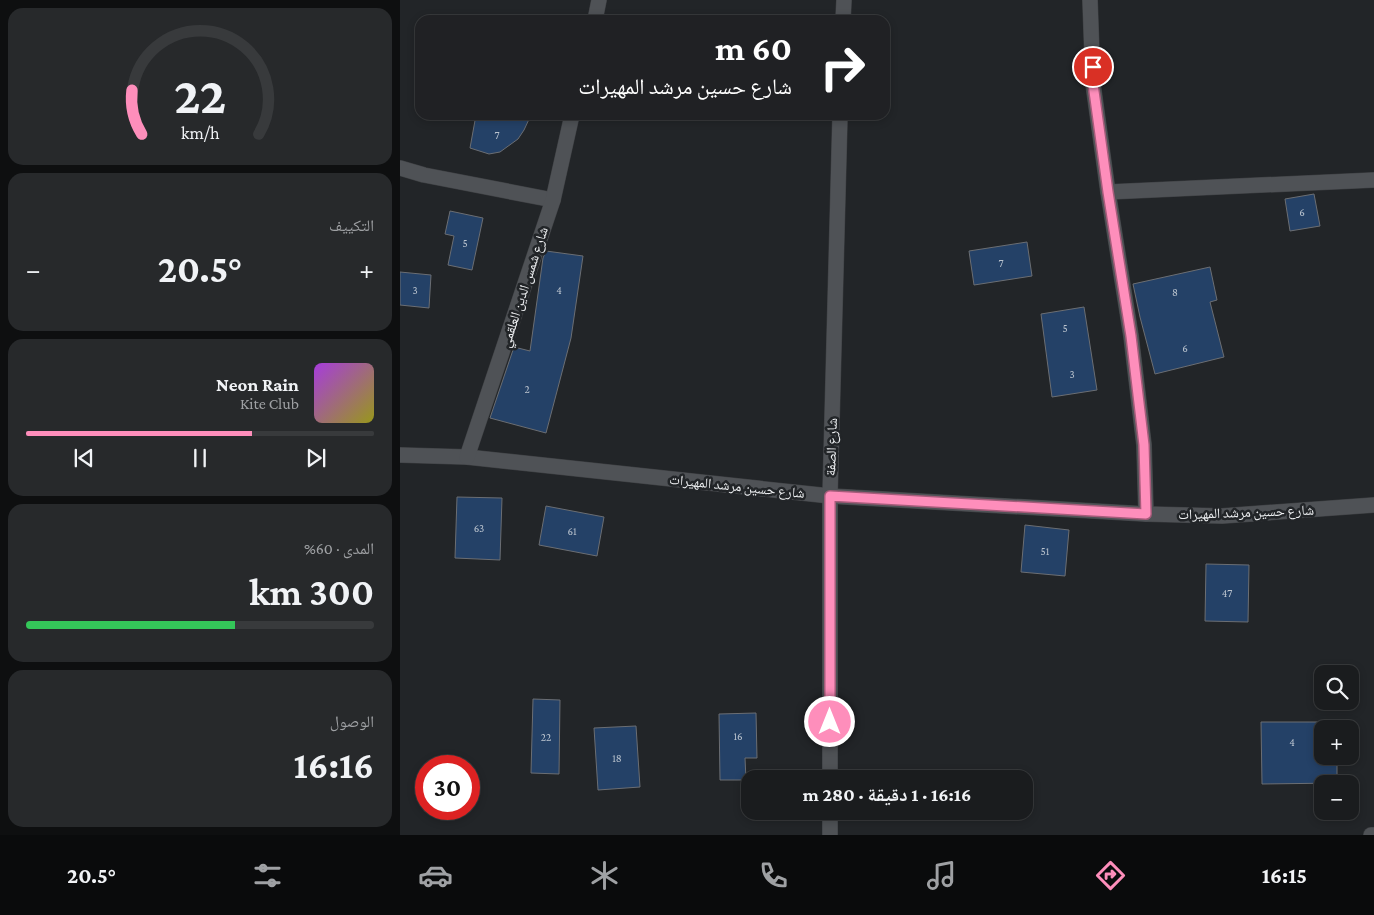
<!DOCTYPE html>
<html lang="ar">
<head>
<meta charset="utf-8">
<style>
	:root { --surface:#1a1c1e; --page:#27292b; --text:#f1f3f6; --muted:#9fa1a4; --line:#383a3c; --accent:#fe8ebb }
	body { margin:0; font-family:"Crimson Pro","Noto Naskh Arabic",serif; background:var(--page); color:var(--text); direction:rtl; height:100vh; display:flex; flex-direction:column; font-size:19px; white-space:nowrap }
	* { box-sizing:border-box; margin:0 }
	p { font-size:16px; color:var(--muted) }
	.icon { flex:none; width:28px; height:28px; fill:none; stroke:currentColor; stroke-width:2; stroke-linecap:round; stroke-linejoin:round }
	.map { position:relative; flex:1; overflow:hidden; direction:ltr }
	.details { display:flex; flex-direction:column; gap:8px; padding:8px; background:#0e0f10; width:400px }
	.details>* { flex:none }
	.hud { position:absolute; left:15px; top:15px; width:475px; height:105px; border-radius:15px; box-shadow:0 2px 8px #0003,0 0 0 1px var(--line); direction:rtl; background:#202124; color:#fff; overflow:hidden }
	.tools { position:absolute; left:914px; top:665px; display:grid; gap:10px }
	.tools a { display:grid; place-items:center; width:45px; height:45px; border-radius:10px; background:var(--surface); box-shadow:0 2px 8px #0003,0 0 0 1px var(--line); font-size:25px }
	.speed { position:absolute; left:15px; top:755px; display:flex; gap:10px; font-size:25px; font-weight:700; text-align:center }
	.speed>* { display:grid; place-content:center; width:65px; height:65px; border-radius:50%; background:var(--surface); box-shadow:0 2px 8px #0003,0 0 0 1px var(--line); line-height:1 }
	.speed .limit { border:8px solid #d22; background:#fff; color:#111 }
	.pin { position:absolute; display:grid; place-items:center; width:42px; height:42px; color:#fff; margin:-21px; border:2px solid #fff; border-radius:50%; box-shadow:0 1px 5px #0007 }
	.me { position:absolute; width:55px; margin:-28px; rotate:0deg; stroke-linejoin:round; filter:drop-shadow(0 0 4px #0008) }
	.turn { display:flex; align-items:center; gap:18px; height:105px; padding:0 15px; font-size:22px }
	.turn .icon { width:65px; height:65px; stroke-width:2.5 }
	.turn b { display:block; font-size:35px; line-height:42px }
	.big { font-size:38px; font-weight:700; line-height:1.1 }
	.details .card { flex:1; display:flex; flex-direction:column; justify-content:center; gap:8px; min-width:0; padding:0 18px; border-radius:15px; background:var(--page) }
	.details .dial { align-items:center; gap:0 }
	.dial svg { height:130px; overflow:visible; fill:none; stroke:var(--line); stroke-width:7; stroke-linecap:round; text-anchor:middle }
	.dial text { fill:var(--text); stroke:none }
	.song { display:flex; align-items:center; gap:15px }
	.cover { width:60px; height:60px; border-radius:8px; background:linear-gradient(135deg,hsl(280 70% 55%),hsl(60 70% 35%)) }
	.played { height:5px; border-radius:2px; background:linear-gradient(90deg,var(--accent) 65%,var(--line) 65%) }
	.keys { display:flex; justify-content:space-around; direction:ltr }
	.heat { display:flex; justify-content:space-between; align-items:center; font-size:28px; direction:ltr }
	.charge { height:8px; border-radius:4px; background:linear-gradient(90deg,#34c759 60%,var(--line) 0) }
	.trip { position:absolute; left:341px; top:770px; width:292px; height:50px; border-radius:15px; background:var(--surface); box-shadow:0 2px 8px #0003,0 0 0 1px var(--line); font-weight:700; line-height:50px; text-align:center; direction:rtl }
	.menu { display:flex; height:80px; justify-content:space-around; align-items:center; background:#0a0b0c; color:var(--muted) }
	.menu .icon { width:35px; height:35px }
	.menu .active { color:var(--accent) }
	.menu b { font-size:22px; color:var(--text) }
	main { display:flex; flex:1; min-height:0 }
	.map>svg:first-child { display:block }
	.building { fill:#244167; stroke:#6b6e73 }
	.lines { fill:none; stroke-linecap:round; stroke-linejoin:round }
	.minor-casing { stroke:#3d3f42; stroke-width:16 }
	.tertiary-casing { stroke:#3d3f42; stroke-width:16 }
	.minor { stroke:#4f5256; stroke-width:15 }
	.tertiary { stroke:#4f5256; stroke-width:15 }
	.route-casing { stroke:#a55c7a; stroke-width:12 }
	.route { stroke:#fe8ebb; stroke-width:9 }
	.labels { text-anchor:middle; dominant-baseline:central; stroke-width:5; stroke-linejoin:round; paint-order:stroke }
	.number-label { font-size:11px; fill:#bac3ce }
	.street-label { font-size:14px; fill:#eceef0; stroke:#222528 }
</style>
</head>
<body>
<main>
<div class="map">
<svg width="974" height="835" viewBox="0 0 974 835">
	<rect width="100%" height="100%" fill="#222528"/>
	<!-- building -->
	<g class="building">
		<polygon points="76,115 131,115 124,130 118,139 100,152 89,154 70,148"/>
		<polygon points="914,194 920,226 890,231 885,199"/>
		<polygon points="50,211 83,218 72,270 48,265 54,236 45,234"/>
		<polygon points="627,242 632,276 574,285 569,251"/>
		<polygon points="146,251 183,256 171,338 146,433 90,418 114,347 130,351 143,258"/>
		<polygon points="810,267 817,300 810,302 824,357 755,374 740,317 733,284"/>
		<polygon points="0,272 31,275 29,308 0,305"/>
		<polygon points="684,307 697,390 652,397 641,314"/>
		<polygon points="57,497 102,498 100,560 55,558"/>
		<polygon points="146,506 204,517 197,556 139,545"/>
		<polygon points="625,525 669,530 665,576 621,572"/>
		<polygon points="806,564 849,565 848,622 805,621"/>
		<polygon points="133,699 160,700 159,774 131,773"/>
		<polygon points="356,713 357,758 345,758 346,780 320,780 319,714"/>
		<polygon points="861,722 936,722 936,729 922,729 922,756 937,756 937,783 862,784"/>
		<polygon points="236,726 240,787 198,790 194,728"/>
	</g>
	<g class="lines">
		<defs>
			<g id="minor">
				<polyline points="690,0 693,84 708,192 731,336 744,445 746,514"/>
				<polyline points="195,20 199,0"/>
				<polyline points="443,20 444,0"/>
				<polyline points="0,168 24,175 153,200"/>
				<polyline points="708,192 974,180"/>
				<polyline points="0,455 67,457 430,496 746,514 822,516 974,505"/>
				<polyline points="67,457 153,200 172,115"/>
				<polyline points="430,779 430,496 440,115"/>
				<polyline points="430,811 430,835"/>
			</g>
			<polyline id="tertiary" points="971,835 974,835"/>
		</defs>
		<!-- minor casing -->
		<use href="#minor" class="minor-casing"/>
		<!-- tertiary casing -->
		<use href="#tertiary" class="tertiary-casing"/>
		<!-- minor -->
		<use href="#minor" class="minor"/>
		<!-- tertiary -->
		<use href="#tertiary" class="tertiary"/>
	</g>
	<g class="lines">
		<defs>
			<polyline id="route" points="430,722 430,496 746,514 744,445 731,336 708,192 693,84 693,67"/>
		</defs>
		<!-- route casing -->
		<use href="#route" class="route-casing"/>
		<!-- route -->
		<use href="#route" class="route"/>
	</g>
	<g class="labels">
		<!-- number labels -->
		<g class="number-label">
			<text x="97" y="135">7</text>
			<text x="902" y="212">6</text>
			<text x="65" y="243">5</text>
			<text x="601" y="263">7</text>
			<text x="15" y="290">3</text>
			<text x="159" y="290">4</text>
			<text x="775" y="292">8</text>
			<text x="665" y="328">5</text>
			<text x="785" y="348">6</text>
			<text x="672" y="374">3</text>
			<text x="127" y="389">2</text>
			<text x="79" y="528">63</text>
			<text x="172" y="531">61</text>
			<text x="645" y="551">51</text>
			<text x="827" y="593">47</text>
			<text x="338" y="736">16</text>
			<text x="146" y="737">22</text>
			<text x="892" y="742">4</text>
			<text x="217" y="758">18</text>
		</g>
		<!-- street labels -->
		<g class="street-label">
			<text transform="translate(124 287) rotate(-72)">شارع شمس الدين العلقمي</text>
			<text transform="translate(431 447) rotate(-88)">شارع الصفة</text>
			<text transform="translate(337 486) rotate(6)">شارع حسين مرشد المهيرات</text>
			<text transform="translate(846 512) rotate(-2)">شارع حسين مرشد المهيرات</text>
		</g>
	</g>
</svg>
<div class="tools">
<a><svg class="icon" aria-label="search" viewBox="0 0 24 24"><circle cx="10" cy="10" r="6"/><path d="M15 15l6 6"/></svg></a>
<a>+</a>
<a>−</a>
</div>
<div class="speed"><div class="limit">30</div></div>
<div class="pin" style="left:693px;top:67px;background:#d93025"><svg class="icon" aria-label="arrive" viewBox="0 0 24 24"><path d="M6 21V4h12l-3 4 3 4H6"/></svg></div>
<svg class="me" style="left:430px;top:722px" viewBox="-20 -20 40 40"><circle r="17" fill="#fe8ebb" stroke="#fff" stroke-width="3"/><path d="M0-11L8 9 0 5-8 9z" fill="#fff"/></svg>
<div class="trip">16:16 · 1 دقيقة · 280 m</div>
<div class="hud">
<div class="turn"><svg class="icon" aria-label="right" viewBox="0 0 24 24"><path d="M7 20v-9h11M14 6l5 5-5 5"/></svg><div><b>60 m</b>شارع حسين مرشد المهيرات</div></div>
</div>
</div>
<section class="details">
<div class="card dial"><svg viewBox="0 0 100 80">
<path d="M14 69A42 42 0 1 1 86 69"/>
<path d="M14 69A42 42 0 0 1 8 42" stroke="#fe8ebb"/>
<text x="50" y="56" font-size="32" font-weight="700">22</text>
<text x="50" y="72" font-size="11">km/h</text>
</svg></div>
<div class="card"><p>التكييف</p>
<div class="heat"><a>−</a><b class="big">20.5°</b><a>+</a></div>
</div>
<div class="card">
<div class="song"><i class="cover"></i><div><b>Neon Rain</b><p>Kite Club</p></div></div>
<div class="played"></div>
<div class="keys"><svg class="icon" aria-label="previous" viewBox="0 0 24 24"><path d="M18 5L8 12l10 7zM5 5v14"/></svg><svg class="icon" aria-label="pause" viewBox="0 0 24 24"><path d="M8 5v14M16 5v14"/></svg><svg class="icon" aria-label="next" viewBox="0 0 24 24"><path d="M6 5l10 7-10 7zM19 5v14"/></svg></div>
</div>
<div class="card"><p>المدى · 60%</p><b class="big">300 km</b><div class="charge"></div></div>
<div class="card"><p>الوصول</p><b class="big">16:16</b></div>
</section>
</main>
<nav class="menu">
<b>16:15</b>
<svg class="icon active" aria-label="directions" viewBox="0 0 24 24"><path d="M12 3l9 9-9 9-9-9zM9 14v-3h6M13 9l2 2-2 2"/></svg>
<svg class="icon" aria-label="music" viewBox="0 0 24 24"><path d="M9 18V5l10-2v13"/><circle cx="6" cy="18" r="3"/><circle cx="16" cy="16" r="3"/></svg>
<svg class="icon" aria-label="phone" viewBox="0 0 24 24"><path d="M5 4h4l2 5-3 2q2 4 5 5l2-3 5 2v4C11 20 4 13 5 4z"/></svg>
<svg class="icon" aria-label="climate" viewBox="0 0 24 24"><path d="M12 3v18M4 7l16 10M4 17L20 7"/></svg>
<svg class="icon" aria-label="car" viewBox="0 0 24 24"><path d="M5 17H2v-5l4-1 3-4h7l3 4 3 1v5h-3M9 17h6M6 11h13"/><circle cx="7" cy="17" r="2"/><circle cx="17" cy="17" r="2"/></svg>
<svg class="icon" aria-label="filters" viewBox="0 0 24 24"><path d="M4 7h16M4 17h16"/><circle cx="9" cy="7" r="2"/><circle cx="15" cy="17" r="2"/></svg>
<b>20.5°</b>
</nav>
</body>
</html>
